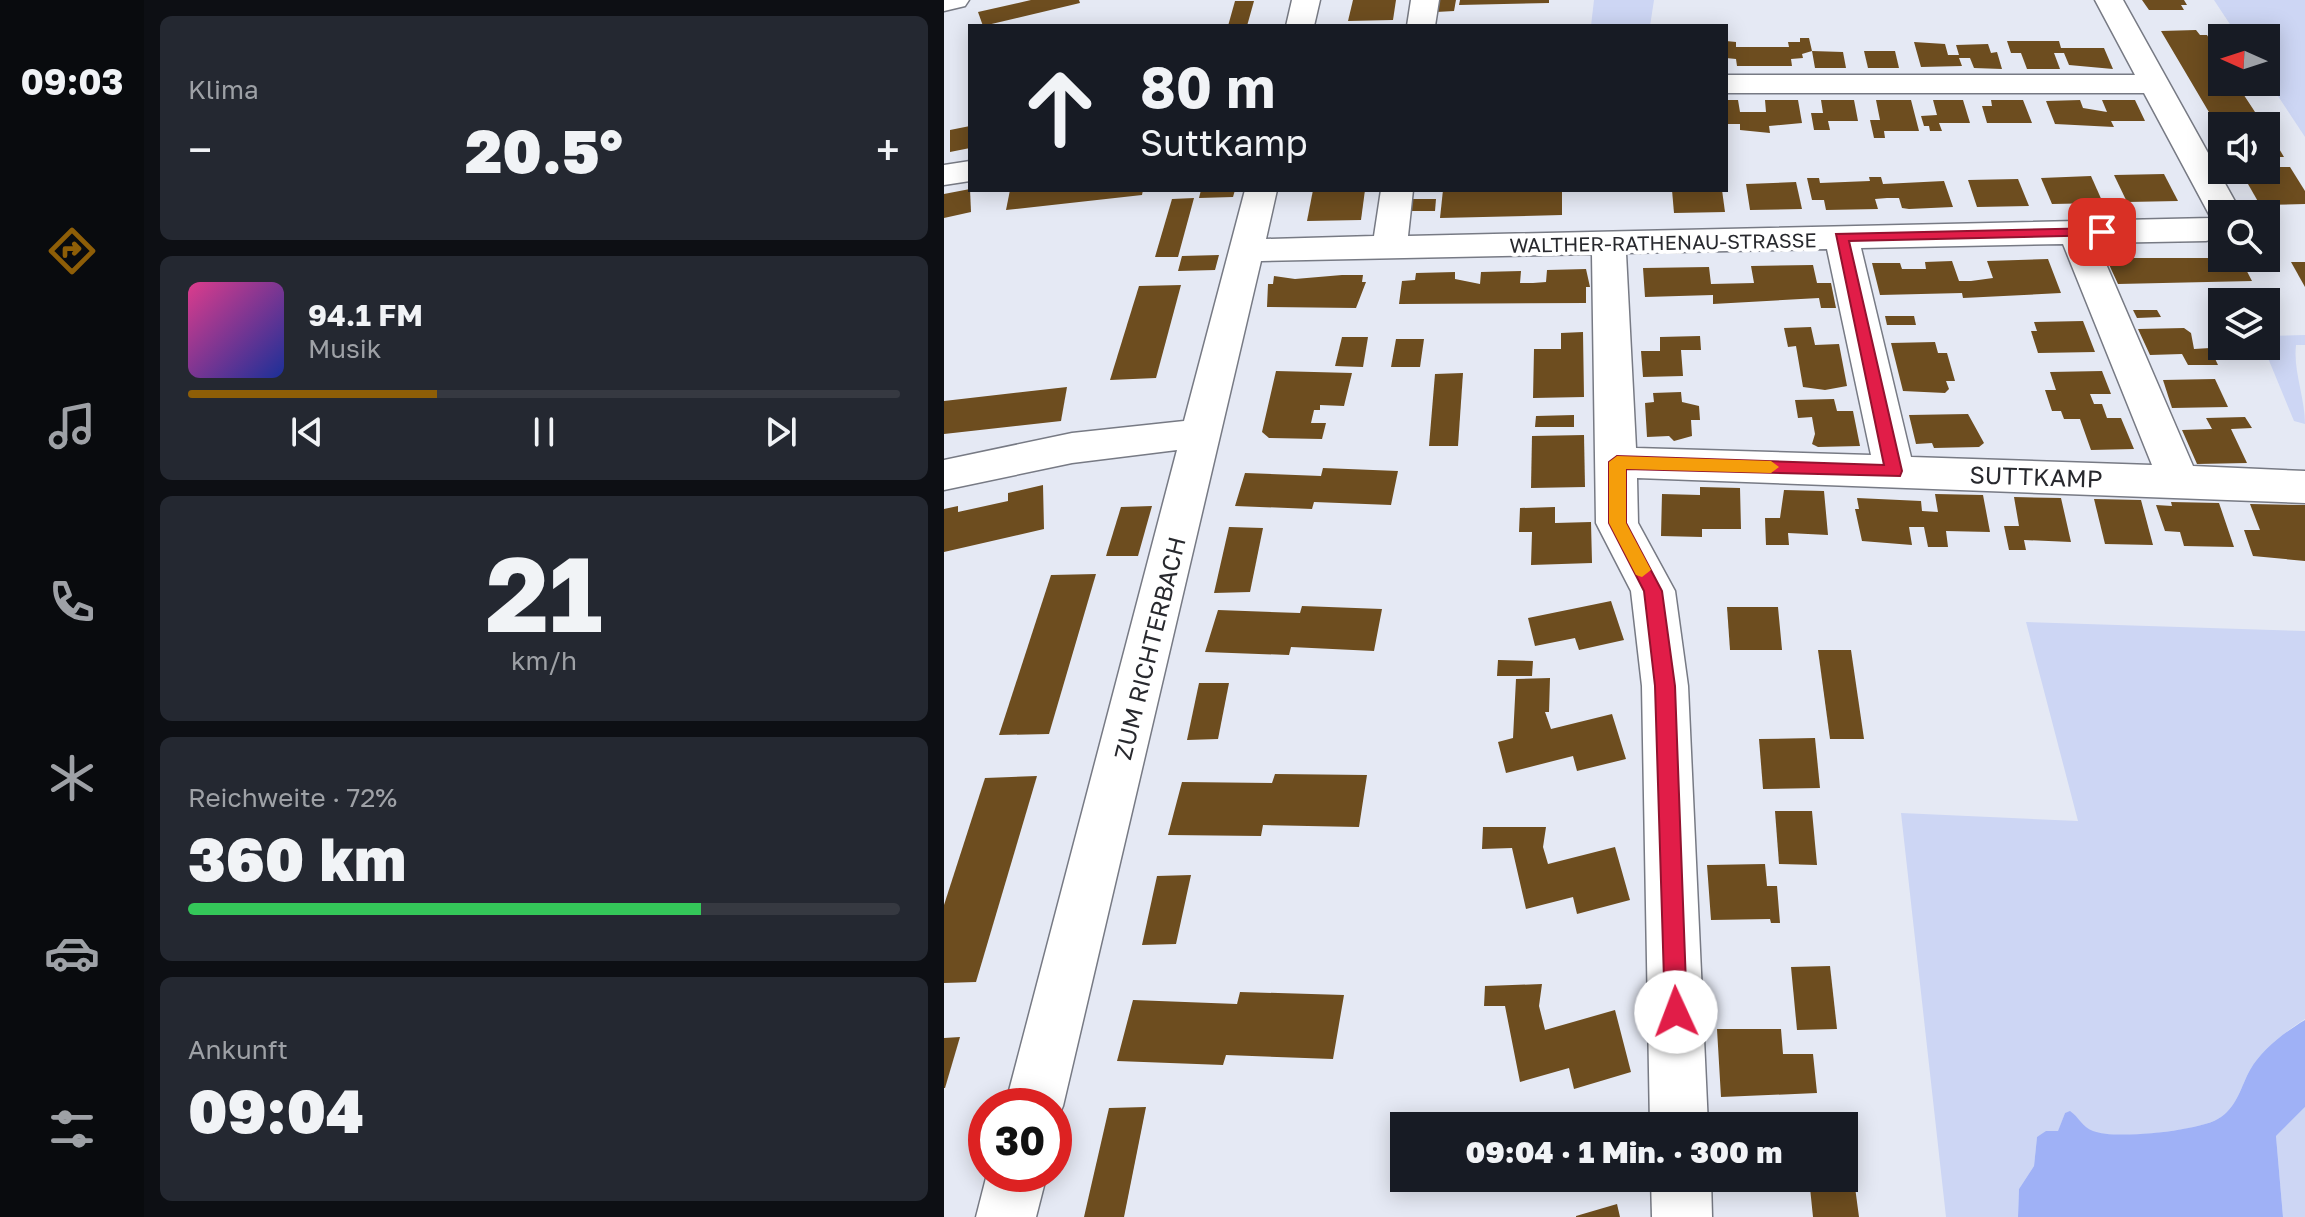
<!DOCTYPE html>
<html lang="de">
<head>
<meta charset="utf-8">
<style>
	:root { --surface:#171b24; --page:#242831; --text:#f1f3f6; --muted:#9ea1a6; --line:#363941; --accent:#8e5e07 }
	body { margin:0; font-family:"Golos Text",sans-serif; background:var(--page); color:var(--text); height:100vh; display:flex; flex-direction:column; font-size:30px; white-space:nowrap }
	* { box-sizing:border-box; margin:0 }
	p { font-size:26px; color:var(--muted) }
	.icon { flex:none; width:44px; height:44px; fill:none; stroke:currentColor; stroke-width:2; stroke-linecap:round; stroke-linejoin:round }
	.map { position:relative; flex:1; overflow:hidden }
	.side { display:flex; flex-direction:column; gap:16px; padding:16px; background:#0d0f14; width:800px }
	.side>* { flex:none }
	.banner { position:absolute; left:24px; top:24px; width:760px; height:168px; border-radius:0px; box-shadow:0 4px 20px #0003; background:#171b24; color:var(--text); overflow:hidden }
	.needle { width:52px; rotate:273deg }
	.buttons { position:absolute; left:1264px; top:24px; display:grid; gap:16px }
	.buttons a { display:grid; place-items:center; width:72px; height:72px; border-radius:0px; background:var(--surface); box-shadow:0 4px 20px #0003; font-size:40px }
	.speed { position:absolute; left:24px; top:1088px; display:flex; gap:16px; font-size:40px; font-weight:700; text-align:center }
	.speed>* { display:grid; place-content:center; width:104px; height:104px; border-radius:50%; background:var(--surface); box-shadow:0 4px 20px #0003; line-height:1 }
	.speed .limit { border:12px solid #d22; background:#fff; color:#111 }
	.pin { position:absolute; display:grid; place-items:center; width:68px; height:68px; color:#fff; margin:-34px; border-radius:16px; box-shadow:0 4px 12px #0006 }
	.me { position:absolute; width:88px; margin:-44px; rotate:358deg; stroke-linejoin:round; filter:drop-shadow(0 0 6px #0008) }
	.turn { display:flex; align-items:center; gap:28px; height:168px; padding:0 40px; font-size:36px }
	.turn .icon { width:104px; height:104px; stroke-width:2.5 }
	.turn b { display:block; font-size:56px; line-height:68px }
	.big { font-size:60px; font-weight:800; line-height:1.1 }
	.side .tile { flex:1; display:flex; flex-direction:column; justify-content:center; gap:12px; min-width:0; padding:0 28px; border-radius:12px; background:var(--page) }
	.side .dial { align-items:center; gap:0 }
	.dial b { font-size:104px; line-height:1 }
	.song { display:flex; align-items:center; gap:24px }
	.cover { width:96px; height:96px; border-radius:12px; background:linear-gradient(135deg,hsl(330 70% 55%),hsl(230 70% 35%)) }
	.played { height:8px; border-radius:4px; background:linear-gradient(90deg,var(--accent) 35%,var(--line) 35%) }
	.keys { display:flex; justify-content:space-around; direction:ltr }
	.heat { display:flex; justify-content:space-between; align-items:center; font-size:44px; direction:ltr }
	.charge { height:12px; border-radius:6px; background:linear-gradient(90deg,#34c759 72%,var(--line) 0) }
	.trip { position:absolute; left:446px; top:1112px; width:468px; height:80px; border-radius:0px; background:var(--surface); box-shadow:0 4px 20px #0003; font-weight:800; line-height:80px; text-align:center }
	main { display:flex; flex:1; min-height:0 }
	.tabs { display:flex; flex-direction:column; width:144px; justify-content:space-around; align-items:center; background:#090b0e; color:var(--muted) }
	.tabs .icon { width:56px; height:56px }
	.tabs .selected { color:var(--accent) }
	.tabs b { font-size:36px; color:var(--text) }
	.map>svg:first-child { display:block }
	.green { fill:#cdd6f4 }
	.water { fill:#9fb1f6 }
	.building { fill:#6d4d1f }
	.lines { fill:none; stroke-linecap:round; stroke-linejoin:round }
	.minor-casing { stroke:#777a84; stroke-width:3 }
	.minor { fill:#fff; fill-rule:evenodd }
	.route { fill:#e11d48; stroke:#92132f; stroke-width:2 }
	.slow { fill:#f59e0b }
	.labels { text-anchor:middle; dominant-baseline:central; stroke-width:8; stroke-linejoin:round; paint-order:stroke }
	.far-street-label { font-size:20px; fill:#28292e; stroke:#fff }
	.street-label { font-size:24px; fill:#28292e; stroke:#fff }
</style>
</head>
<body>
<main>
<nav class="tabs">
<b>09:03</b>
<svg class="icon selected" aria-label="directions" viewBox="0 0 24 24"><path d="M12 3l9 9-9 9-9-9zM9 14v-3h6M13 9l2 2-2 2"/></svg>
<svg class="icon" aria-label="music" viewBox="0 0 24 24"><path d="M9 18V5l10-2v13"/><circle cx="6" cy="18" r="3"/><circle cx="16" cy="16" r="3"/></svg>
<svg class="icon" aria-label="phone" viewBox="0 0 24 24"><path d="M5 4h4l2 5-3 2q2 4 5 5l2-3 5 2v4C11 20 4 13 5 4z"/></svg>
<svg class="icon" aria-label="climate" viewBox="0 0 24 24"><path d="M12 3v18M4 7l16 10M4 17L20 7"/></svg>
<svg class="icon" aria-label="car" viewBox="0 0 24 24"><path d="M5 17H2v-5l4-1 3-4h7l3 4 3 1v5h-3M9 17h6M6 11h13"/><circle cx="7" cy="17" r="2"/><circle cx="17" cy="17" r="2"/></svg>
<svg class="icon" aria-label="filters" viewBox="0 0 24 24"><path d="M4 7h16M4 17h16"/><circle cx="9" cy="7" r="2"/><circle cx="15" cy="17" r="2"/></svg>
</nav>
<section class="side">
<div class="tile"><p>Klima</p>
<div class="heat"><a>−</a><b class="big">20.5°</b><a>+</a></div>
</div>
<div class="tile">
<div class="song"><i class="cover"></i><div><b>94.1 FM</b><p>Musik</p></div></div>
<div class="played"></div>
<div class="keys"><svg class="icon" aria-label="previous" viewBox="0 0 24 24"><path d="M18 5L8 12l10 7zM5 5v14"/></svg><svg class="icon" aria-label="pause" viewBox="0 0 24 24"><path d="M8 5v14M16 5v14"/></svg><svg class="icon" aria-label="next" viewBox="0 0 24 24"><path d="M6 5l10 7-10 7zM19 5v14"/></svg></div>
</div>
<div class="tile dial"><b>21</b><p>km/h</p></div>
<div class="tile"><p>Reichweite · 72%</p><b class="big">360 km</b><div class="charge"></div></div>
<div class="tile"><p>Ankunft</p><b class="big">09:04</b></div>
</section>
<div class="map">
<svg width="1361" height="1217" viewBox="0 0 1361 1217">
	<rect width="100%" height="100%" fill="#e5e9f4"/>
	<!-- green -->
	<g class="green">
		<polygon points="650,0 710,0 706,26 647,26"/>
		<polygon points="1270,0 1361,0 1361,137 1322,78 1322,38 1295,38"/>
		<path d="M1361 335V345H1352C1349 371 1361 397 1361 424L1350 421 1319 346H1322V336Z"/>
		<path d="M1082 622 1361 631V1019C1341 1032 1318 1049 1306 1070 1297 1086 1294 1105 1277 1117 1259 1131 1170 1140 1149 1132 1138 1127 1135 1118 1126 1112L1121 1113 1114 1132 1093 1137 1090 1166 1075 1189 1074 1217H1002L957 813 1134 821Z"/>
		<polygon points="1361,1107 1361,1217 1339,1217 1332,1136"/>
	</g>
	<!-- water -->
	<path class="water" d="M1361 1020V1107L1332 1136 1339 1217H1074L1075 1189 1090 1166 1093 1137 1102 1131H1114L1121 1113 1126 1111C1135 1117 1138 1127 1149 1131 1170 1140 1259 1131 1277 1117 1294 1105 1297 1086 1306 1070 1318 1049 1341 1032 1361 1020Z"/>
	<!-- building -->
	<g class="building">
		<polygon points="87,0 135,0 136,3 39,26 34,12"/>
		<polygon points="409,0 452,0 449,20 404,21"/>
		<polygon points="493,0 512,0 510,11 492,12"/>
		<polygon points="516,0 605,0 605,3 515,5"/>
		<polygon points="1198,0 1240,0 1243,5 1237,5 1240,10 1205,10"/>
		<polygon points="291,1 310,1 303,26 284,26"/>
		<polygon points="1252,30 1256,35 1263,35 1278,60 1278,82 1292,83 1311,112 1298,112 1302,118 1269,119 1217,31"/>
		<polygon points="856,38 865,38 868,51 899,52 902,68 871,68 868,51 858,54 859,58 847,59 848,66 793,66 792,59 782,58 782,41 792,42 792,47 845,47 844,42 856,42"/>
		<polygon points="1063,41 1115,41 1117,48 1160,48 1169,69 1125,65 1120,53 1110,53 1116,69 1083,69 1077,53 1067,53"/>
		<polygon points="970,42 1001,44 1004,55 1015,55 1012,45 1044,44 1047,53 1053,52 1058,69 1030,68 1026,58 1015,58 1018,66 977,67"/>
		<polygon points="920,51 951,51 955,68 924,68"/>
		<polygon points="782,100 794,100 796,112 822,112 821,100 854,100 858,123 825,126 826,133 796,130 796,124 782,124"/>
		<polygon points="877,100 910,100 914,121 884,121 886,130 870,130 867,113 879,113"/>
		<polygon points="932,100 967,100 975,131 940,131 941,138 930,138 926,120 936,120"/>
		<polygon points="989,100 1019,100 1026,123 995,123 998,131 986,131 985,126 980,126 977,116 993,115"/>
		<polygon points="1047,100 1079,100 1088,123 1043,123 1038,106 1048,106"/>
		<polygon points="1136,100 1139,108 1163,112 1158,100 1191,100 1201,121 1167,121 1170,127 1111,124 1102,101"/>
		<polygon points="1319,122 1321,126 1278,126 1278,139 1269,123"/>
		<polygon points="26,126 26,148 6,152 6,130"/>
		<polygon points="1322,127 1340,157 1322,157"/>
		<polygon points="1322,167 1346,167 1361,191 1361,204 1316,205 1296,170"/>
		<polygon points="1220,174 1234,201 1183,202 1170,175"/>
		<polygon points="1147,176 1159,203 1108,204 1097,178"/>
		<polygon points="925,177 937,177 939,184 1000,181 1009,207 965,209 958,208 955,198 943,198 931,199 934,209 882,210 880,200 868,200 863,178 875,178 876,183 926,181"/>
		<polygon points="1074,179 1085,206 1033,207 1024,180"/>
		<polygon points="852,182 858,209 806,210 802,184"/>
		<polygon points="26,189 27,212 0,218 0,194"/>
		<polygon points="66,190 199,190 198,195 62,210"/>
		<polygon points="257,190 291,190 289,197 255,198"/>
		<polygon points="369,190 421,190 417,220 363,221"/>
		<polygon points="499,190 618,190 618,215 496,218"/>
		<polygon points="728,190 778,190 781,212 730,213"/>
		<polygon points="250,198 234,257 211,257 228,199"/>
		<polygon points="469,199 492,199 491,211 467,211"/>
		<polygon points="275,255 271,270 234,271 238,256"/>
		<polygon points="1267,255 1296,258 1308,281 1174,284 1162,258 1268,258"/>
		<polygon points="1104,259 1117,293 1019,298 1018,293 936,295 928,263 956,263 958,269 982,269 981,262 1008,261 1015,281 1027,281 1049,278 1043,261"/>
		<polygon points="1347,262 1361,262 1361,287"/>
		<polygon points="869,265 873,283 887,283 892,308 877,308 875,298 769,304 769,295 701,297 699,268 765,267 767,284 810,283 807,266"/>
		<polygon points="642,269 646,287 642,287 642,303 455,304 458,281 471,280 472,273 511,272 511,279 536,284 537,272 577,271 576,283 589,283 602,282 603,270"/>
		<polygon points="398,275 419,275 418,282 422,282 412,308 323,307 324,284 329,284 330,276 351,279"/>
		<polygon points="237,285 212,378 166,380 195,286"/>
		<polygon points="1189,310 1213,310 1217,317 1193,318"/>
		<polygon points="941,316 970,316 972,325 943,325"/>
		<polygon points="1139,321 1151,352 1094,353 1087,331 1093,331 1090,322"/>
		<polygon points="867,327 871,345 895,344 903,386 881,390 859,387 852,346 844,347 840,328"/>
		<polygon points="1240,328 1247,333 1250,349 1266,348 1274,365 1244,365 1238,354 1206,355 1194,329"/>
		<polygon points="639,332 640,397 589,398 590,349 617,349 617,333"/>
		<polygon points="756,336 757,350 737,350 739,376 699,377 697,351 716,351 716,337"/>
		<polygon points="398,337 424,337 419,367 391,366"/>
		<polygon points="452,339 480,339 476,367 447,367"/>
		<polygon points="991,342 994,353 1003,353 1011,381 1002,381 1005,389 1001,393 959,391 947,343"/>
		<polygon points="332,371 408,373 400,406 376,405 376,410 370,410 367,423 382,423 378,439 325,438 318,432"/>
		<polygon points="1158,371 1167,394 1146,394 1150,404 1158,404 1163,418 1177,418 1190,449 1147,450 1136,419 1120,419 1117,411 1108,411 1101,390 1112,390 1106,372"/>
		<polygon points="519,373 514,446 485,446 491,374"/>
		<polygon points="1271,379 1284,407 1228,408 1219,380"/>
		<polygon points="123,387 117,421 0,434 0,401"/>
		<polygon points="737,392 738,402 755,406 756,420 747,420 748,436 730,441 725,436 703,437 701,403 710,402 709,393"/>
		<polygon points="890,399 893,411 909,411 916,446 874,447 868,444 871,434 868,417 854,418 851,400"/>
		<polygon points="1024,414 1040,443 1035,447 990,448 988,443 972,444 965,415"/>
		<polygon points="630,415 630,427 591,427 592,416"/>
		<polygon points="1301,417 1308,428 1287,429 1303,463 1253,464 1238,430 1268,429 1262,418"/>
		<polygon points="640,435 641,487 587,488 588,436"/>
		<polygon points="379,468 454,471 447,505 370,502 368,509 291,506 301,473 377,476"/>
		<polygon points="99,485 100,529 0,552 0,509 14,506 14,512 64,501 64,493"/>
		<polygon points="756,487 796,488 797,529 758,529 758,537 717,536 718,494 756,495"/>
		<polygon points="840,490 880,491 884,535 844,533 845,545 822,545 821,518 836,518"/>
		<polygon points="991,494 1039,495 1046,532 1002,531 1004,547 984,547 980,527 965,527 968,545 918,541 911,509 915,509 913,498 977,501 978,511 994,512"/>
		<polygon points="1070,497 1117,498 1127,542 1080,540 1082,550 1065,550 1060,526 1075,526"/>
		<polygon points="1150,499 1197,500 1209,545 1161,544"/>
		<polygon points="1227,502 1275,503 1290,547 1240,546 1236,532 1221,531 1212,505 1228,506"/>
		<polygon points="1306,504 1361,505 1361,561 1309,556 1300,530 1316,530"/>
		<polygon points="208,506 194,556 162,556 177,507"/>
		<polygon points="611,507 611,523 647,522 648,563 587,565 588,532 575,532 576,508"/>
		<polygon points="285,527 319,528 306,592 270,593"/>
		<polygon points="152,574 105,734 55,735 107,575"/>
		<polygon points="667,601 680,640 635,650 631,638 591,646 584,618"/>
		<polygon points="358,606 438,609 430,651 347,647 345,655 261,652 274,610 356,613"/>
		<polygon points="783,607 834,607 838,650 786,650"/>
		<polygon points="874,650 907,650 920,739 886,739"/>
		<polygon points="554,660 589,661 588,676 553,676"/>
		<polygon points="606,678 605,712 601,712 607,729 668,714 682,759 633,771 629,756 562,773 554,742 569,738 572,679"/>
		<polygon points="255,683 285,683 274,739 243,740"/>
		<polygon points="871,738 876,788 819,789 815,739"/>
		<polygon points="331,774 423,775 415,827 319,825 317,836 224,835 238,782 328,783"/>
		<polygon points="93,776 32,982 0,983 0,905 41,778"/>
		<polygon points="831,811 868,811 873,865 835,864"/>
		<polygon points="539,827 602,827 599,847 604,864 671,847 686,900 633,914 629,897 582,909 568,848 538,849"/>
		<polygon points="821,864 823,886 833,886 836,923 827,923 826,919 767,920 763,865"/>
		<polygon points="247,875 232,944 198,945 213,876"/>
		<polygon points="886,966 893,1029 853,1030 847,967"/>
		<polygon points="598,984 595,1006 601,1030 671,1010 687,1072 630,1089 625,1068 576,1082 561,1006 540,1006 541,986"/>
		<polygon points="296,992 400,995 389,1059 282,1055 279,1065 173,1061 189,1000 293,1004"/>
		<polygon points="773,1029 837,1029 839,1054 869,1054 873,1093 777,1097"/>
		<polygon points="16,1037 1,1088 0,1088 0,1038"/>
		<polygon points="202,1107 180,1217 140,1217 165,1108"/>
		<polygon points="900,1172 909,1172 915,1217 869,1217 865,1178 900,1178"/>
		<polygon points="673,1204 676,1217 632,1217 632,1216"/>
	</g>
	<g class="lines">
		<defs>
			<g id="minor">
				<polygon points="0,0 25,0 21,6 0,11"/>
				<polygon points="348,0 376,0 370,26 342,26"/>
				<polygon points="467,0 495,0 491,26 463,26"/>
				<path d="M1151 0H1179L1298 214H1278V237L1262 241 1153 243 1249 466 1361 471V503L693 478 694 523 731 591 744 686 764 1126H706L698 686 687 591 652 523 648 254 317 261 119 1106 110 1127V1106H61L233 450 128 463 0 490V460L128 433 240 421 301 190H333L322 239 430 236 437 190H469L464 236 1267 218 1200 93H782V75H1191ZM1119 244 1208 465 967 457 917 248ZM883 249 927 455 692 448 682 253Z"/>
				<polygon points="26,161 26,181 0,185 0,165"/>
				<polygon points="43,1174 103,1174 92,1217 32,1217"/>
				<polygon points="707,1178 767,1178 768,1217 708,1217"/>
			</g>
		</defs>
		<!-- minor casing -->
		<use href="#minor" class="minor-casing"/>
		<!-- minor -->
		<use href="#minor" class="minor"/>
	</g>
	<!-- route -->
	<polygon class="route" points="1158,228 1163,229 1163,235 905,241 958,471 956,476 682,469 682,523 718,591 731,686 743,1012 740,1020 732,1023 724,1020 721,1012 711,686 700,591 665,523 665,462 673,456 940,465 892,234"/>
	<!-- slow -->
	<polygon class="slow" points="673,456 827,461 835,467 827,473 682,469 682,523 707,570 698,577 692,575 665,523 665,462"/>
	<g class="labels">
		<!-- far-street labels -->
		<g class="far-street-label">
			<text transform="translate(719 242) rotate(-1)">WALTHER-RATHENAU-STRASSE</text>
		</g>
		<!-- street labels -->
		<g class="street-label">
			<text transform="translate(1092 476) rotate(2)">SUTTKAMP</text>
			<text transform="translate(205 648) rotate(-76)">ZUM RICHTERBACH</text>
		</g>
	</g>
</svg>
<div class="buttons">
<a><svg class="needle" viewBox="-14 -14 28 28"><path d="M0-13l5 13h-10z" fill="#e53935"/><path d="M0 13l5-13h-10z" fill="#9ea1a6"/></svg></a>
<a><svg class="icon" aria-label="sound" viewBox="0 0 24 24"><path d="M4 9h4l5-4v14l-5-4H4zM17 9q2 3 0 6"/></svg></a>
<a><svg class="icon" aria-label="search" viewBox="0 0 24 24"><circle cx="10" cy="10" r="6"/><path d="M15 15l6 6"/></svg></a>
<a><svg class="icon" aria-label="layers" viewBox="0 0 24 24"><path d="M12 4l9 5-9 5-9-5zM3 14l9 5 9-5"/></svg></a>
</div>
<div class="speed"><div class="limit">30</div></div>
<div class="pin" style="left:1158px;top:232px;background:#d93025"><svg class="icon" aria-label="arrive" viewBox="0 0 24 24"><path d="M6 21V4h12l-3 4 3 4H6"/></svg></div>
<svg class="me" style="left:732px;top:1012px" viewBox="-20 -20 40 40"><circle r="19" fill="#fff"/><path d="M0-13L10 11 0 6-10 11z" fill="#e11d48"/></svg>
<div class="trip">09:04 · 1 Min. · 300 m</div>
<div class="banner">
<div class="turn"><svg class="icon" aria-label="ahead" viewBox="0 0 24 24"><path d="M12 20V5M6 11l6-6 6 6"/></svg><div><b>80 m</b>Suttkamp</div></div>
</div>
</div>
</main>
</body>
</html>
